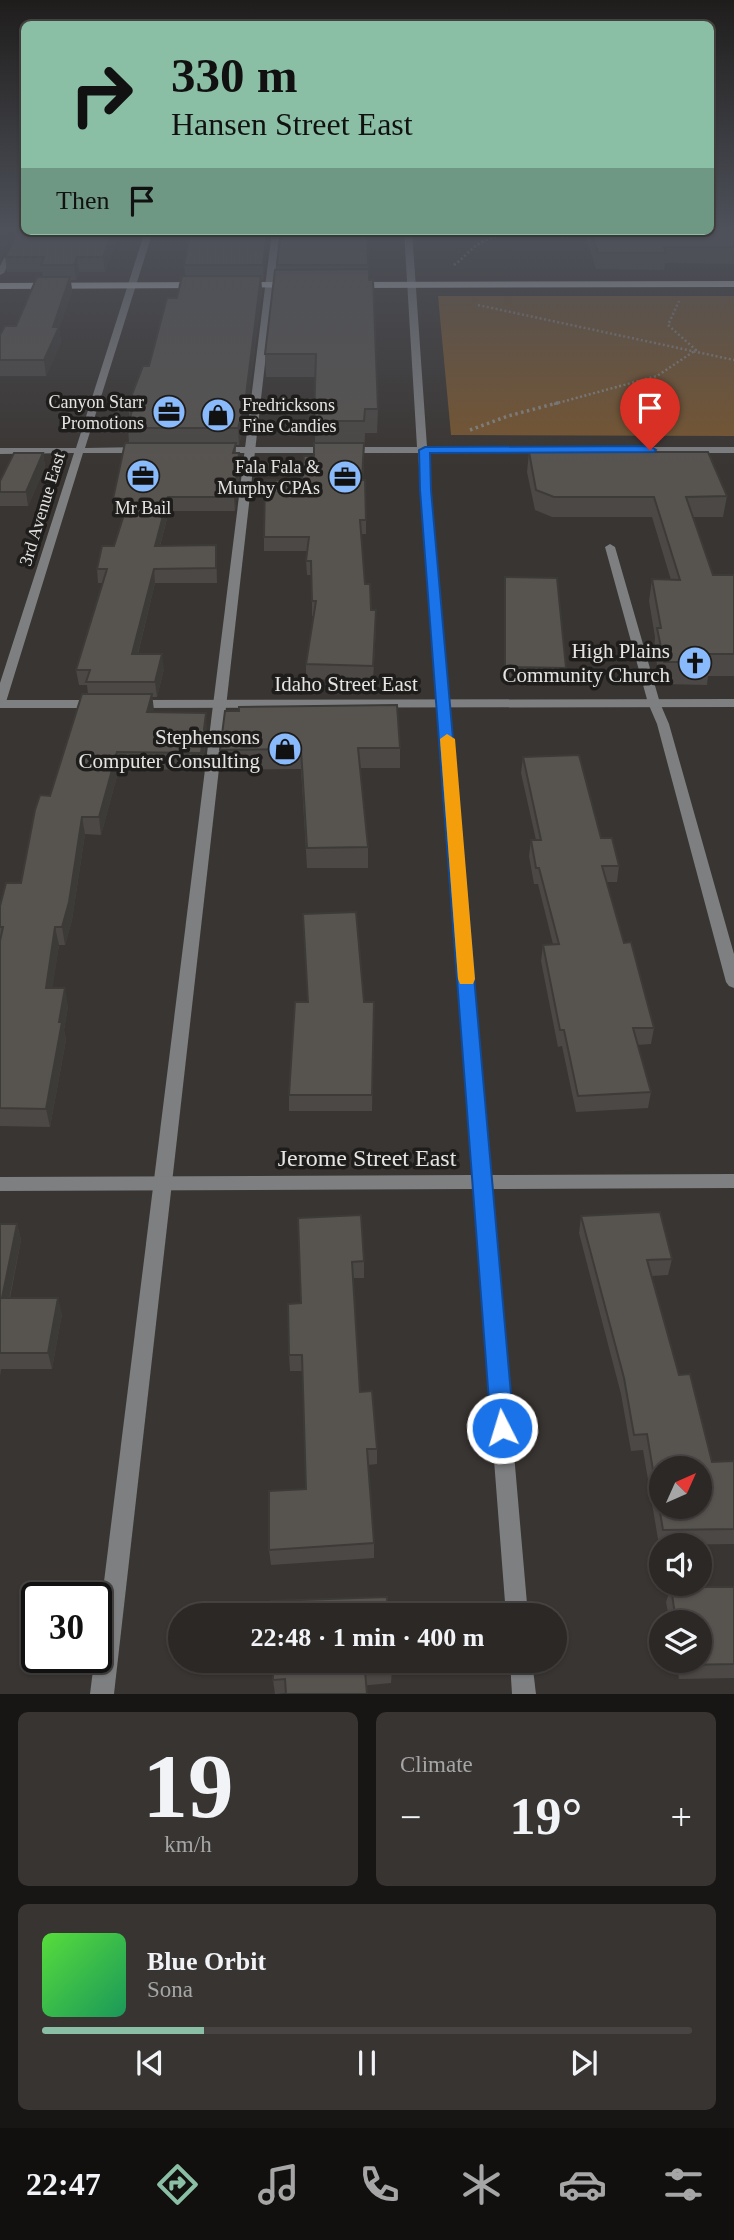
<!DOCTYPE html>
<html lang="en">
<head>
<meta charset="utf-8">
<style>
	:root { --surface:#2b2826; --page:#373432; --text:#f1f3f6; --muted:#a6a6a7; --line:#474443; --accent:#8abfa5 }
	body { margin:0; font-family:"Times New Roman",serif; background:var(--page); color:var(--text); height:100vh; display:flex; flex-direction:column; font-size:26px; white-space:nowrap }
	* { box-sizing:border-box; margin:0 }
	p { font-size:23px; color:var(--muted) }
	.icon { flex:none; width:38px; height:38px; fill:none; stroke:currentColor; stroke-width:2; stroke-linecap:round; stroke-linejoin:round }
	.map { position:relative; height:1694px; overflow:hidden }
	.drawer { display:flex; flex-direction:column; gap:18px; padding:18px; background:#181615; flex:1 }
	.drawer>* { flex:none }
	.guide { position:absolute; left:21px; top:21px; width:693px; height:214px; border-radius:10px; box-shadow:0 2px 5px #0004,0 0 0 2px var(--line); background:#8abfa5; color:#111; overflow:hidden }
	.needle { width:46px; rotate:45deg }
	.tools { position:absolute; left:649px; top:1456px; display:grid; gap:14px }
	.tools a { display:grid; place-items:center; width:63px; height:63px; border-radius:50%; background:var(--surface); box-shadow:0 2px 5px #0004,0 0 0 2px var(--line); font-size:35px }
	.speed { position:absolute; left:21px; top:1582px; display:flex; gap:14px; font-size:35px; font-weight:700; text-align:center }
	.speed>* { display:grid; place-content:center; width:91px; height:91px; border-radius:50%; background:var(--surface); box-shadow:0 2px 5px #0004,0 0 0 2px var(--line); line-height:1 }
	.speed .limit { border:4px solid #111; border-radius:10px; background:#fff; color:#111 }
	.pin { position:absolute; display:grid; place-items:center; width:60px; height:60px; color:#fff; margin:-72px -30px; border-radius:50% 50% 50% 0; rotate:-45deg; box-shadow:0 0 7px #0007 }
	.pin .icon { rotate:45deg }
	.me { position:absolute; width:77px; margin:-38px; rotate:355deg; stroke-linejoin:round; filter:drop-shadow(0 0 5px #0008) }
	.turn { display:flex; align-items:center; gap:24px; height:147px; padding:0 35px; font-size:32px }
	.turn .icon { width:91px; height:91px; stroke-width:2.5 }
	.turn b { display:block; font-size:49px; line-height:60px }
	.then { display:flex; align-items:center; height:66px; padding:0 35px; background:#0003; gap:14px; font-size:26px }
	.big { font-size:52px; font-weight:800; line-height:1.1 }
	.drawer .card { flex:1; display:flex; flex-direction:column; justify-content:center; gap:10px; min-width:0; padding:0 24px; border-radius:10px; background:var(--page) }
	.drawer .dial { align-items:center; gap:0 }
	.dial b { font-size:91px; line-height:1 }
	.song { display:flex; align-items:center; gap:21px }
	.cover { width:84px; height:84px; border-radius:10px; background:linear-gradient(135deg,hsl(110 70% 55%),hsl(150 70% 35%)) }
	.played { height:7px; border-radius:4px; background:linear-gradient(90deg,var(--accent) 25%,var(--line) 25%) }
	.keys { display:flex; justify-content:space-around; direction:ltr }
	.heat { display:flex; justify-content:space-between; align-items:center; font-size:38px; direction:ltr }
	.drawer .tiles { flex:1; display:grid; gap:18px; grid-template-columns:1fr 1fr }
	.card:last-child { grid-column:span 2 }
	.trip { position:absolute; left:168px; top:1603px; width:399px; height:70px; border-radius:35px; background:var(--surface); box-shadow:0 2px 5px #0004,0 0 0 2px var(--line); font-weight:800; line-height:70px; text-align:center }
	.dock { display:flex; height:112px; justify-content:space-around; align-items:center; background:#11100f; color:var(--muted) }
	.dock .icon { width:49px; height:49px }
	.dock .current { color:var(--accent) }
	.dock b { font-size:32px; color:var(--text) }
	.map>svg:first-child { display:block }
	.green { fill:#775630 }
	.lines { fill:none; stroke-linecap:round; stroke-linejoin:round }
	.path-far1 { stroke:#898683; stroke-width:2.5; stroke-dasharray:2 2.5; stroke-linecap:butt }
	.path { stroke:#898683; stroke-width:3.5; stroke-dasharray:2.5 3.5; stroke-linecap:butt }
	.service { fill:#7d7f81; fill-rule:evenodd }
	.minor { fill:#7d7f81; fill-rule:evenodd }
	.tertiary { fill:#7d7f81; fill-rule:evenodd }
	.primary { fill:#c4c7cb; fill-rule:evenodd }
	.wall { fill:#4b4845 }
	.shaded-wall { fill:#3d3b38 }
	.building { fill:#575450; stroke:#3d3b38; stroke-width:2; fill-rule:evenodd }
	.route { fill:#1a73e8; stroke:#114b97; stroke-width:2 }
	.slow { fill:#f59e0b }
	.labels { text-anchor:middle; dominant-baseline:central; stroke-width:7; stroke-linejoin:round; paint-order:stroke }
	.far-poi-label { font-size:18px; fill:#e6e4e2; stroke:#1f1d1b; text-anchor:end }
	.far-street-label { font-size:18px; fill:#e6e4e2; stroke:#1f1d1b }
	.poi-label { font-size:21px; fill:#e6e4e2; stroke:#1f1d1b; text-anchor:end }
	.street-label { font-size:21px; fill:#e6e4e2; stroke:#1f1d1b }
	.near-street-label { font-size:24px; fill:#e6e4e2; stroke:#1f1d1b }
</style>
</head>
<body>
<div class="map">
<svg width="734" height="1694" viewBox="0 0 734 1694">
	<rect width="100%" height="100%" fill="#393532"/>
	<!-- green -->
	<polygon class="green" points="438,296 734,296 734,436 451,435"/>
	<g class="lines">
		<!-- path-far1 -->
		<g class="path-far1">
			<path d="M454 265C463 259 470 249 480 243 506 228 542 236 570 237"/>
			<polyline points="478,305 734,360"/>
			<polyline points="554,404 657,376 696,350 668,325 679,301"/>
		</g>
		<!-- path -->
		<polyline class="path" points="470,430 508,416 561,402"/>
		<!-- service -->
		<g class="service">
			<polygon points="18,230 25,231 4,273 0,275 0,266"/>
			<polygon points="272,231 280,231 114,1694 90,1694"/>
			<polygon points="610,544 615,547 660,703 669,724 734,954 734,988 729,986 726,982 657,724 648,703 605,547"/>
		</g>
		<!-- minor -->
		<g class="minor">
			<polygon points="145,231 153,231 85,448 141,447 146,450 141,453 83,453 6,702 0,706 0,683 74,453 0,454 0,448 76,448"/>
			<polygon points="404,231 412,231 427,447 734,447 734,453 427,453 490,1175 734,1174 734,1188 491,1189 528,1615 506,1615 473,1189 0,1191 0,1177 472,1175 418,453 217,453 212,450 217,447 417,447"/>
			<polygon points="510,1661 532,1661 536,1694 512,1694"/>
		</g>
		<!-- tertiary -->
		<g class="tertiary">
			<polygon points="734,699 734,707 134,708 128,704 134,700"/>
			<polygon points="0,700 97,700 103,704 97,708 0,708"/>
		</g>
		<!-- primary -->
		<g class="primary">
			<polygon points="734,281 734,287 350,288 345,285 350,282"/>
			<polygon points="238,282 297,282 302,285 297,288 235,287 235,283"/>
			<polygon points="0,283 203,282 208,285 203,288 0,289"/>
		</g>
	</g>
	<!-- wall -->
	<g class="wall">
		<polygon points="734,230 734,264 665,263 664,270 596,269 584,231"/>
		<polygon points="120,231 105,272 79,272 76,280 71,280 72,291 59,328 61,342 46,376 0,376 0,335 16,326 43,277 42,272 7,272 5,257"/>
		<polygon points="191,231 268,231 269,237 263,280 261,280 262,291 246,419 239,445 236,445 236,453 239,453 240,466 235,511 169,511 160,546 216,545 217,583 155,583 138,654 164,669 157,697 152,697 153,712 207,730 202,770 119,769 101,835 85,834 72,920 65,945 59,945 52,988 68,1006 64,1030 66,1040 50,1127 0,1126 0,906 21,883 50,796 88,694 87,685 79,685 76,670 102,583 98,583 97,569 114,546 125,512 114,512 113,499 129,443 128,428 130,420 128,405 149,366 177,298 185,276 184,265"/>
		<polygon points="367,231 369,280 378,409 377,433 365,433 363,480 366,520 366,534 361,534 365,584 371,610 376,625 373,681 306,679 306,664 313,616 312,616 312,575 307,575 306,561 308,551 264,551 264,537 302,480 314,456 315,443 316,377 266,377 265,354 277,265"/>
		<polygon points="529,452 727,496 723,517 693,517 713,575 734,575 734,676 708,676 707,685 661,684 654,650 655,637 649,601 652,579 671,580 652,517 552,517 535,510 527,472"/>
		<polygon points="43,453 45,467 28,506 0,506 0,481"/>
		<polygon points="505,577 566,668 564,683 504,682 504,591"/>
		<polygon points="400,748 400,768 360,768 368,847 368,868 307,868 301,769 221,770 220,750"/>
		<polygon points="523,757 601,838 619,866 617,882 606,882 624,943 654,1028 651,1044 637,1045 651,1092 648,1108 576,1112 562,1046 558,1047 541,961 543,945 553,944 538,884 534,884 529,856 531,840 536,840 521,773"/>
		<polygon points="364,1002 374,1002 372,1111 289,1111 289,1095"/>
		<polygon points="581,1216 672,1259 668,1275 652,1276 679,1375 712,1462 734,1461 734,1544 659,1545 643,1450 631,1451 621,1394 579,1233"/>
		<polygon points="298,1218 364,1261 364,1278 353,1278 360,1392 377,1449 377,1464 368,1465 374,1543 374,1558 271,1565 269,1550 306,1489 303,1371 290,1371 289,1355 301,1303"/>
		<polygon points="0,1224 17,1224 21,1240 10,1298 62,1314 52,1369 1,1369 0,1376"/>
		<polygon points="671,1587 734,1587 734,1678 679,1679 676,1661 700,1661 700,1622 670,1622 666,1602"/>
		<polygon points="392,1669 391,1683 275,1694 273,1680"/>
	</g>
	<!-- shaded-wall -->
	<g class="shaded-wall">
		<polygon points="4,230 13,230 9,239 0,264 0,243"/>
		<polygon points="113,231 120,231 105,272 103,257"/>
		<polygon points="267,231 268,231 269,237 263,280 263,265"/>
		<polygon points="77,257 79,272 76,280 74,265"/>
		<polygon points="261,276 262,291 246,419 239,445 238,428"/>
		<polygon points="70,277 72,291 59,328 61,342 46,376 44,360 53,327"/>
		<polygon points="43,453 45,467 28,506 26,492"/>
		<polygon points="239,453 240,466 235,511 234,497"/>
		<polygon points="168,497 169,511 156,560 155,546"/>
		<polygon points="154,569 155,583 134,669 132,654"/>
		<polygon points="162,654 164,669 157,697 155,682"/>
		<polygon points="152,694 154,710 149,729 147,712"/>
		<polygon points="206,713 207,730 202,770 201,753"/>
		<polygon points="117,752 119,769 101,835 99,817"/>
		<polygon points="82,817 85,834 72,920 65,945 62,927"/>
		<polygon points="55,927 59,945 50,1006 46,988"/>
		<polygon points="65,988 68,1006 64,1030 66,1040 50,1127 46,1109 59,1022"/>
		<polygon points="17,1224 21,1240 6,1314 2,1298"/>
		<polygon points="58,1298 62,1314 52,1369 48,1353"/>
	</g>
	<!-- building -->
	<g class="building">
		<polygon points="0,230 4,230 0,243"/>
		<polygon points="19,230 24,231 113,231 103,257 77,257 74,265 41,265 44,257 5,257"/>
		<polygon points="710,230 734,230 734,247 664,247 666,253 598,253 590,231"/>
		<polygon points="191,231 267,231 263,265 184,265"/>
		<polygon points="281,231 367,231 368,265 277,265"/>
		<polygon points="369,269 369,280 373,280 378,409 365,409 364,421 314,421 316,354 265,354 275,270"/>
		<polygon points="182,276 261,276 245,403 238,428 128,428 133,405 128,405 143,366 149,366 167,298 177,298"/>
		<polygon points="37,277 70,277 53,327 59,327 44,360 0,360 0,335 5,326 16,326"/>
		<polygon points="125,443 236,443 233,453 239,453 234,497 168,497 155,546 216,545 216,568 154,569 132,654 162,654 155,682 86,682 90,670 76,670 107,569 97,569 102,546 114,546 129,499 113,499"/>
		<polygon points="314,443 364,443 362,480 365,480 366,520 360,520 365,584 370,584 371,610 376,610 373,666 306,664 316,601 312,601 311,561 306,561 309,537 264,537 265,480 302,480 304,456 314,456"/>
		<polygon points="529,452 708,452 727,496 686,497 713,575 734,575 734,654 708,654 710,662 664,662 657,628 661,628 652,579 680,580 654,497 554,497 536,490"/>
		<polygon points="14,453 43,453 26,492 0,492 0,481"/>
		<polygon points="505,577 557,578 566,668 505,667"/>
		<polygon points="82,694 152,694 147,712 206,713 201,753 117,752 99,817 82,817 69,902 62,927 55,927 46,988 65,988 59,1022 62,1022 46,1109 0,1108 0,941 3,927 0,927 0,906 6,883 21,883 35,810 40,795 50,796"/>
		<polygon points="397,705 400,748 358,748 368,847 307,848 301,749 220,750 225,711 239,711 239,707"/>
		<polygon points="579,755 601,838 612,838 619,866 602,866 624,943 631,942 654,1028 633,1028 651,1092 578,1096 564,1030 560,1030 543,945 559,944 539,868 536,868 531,840 541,840 523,757"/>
		<polygon points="356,912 364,1002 374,1002 372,1095 289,1095 295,1002 308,1002 303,914"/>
		<path d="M660 1212 672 1259 647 1260 679 1375 690 1374 712 1462 734 1461V1529L663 1530 647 1434 634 1435 624 1378 581 1216ZM662 1468H700V1507H662Z"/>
		<polygon points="361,1215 364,1261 352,1262 360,1392 372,1391 377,1449 367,1449 374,1543 269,1550 269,1491 306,1489 302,1355 289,1355 288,1304 301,1303 298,1218"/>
		<polygon points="0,1224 17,1224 2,1298 58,1298 48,1353 0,1353"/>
		<polygon points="671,1587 734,1587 734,1664 684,1665 683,1661 700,1661 700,1622 676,1622"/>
		<polygon points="387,1597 388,1615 271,1615 271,1601"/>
		<polygon points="273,1661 391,1661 392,1669 365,1671 367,1694 286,1694 285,1679 273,1680"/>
	</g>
	<!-- sky -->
	<linearGradient id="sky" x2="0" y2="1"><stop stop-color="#1f1d1c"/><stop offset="0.49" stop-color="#4e515a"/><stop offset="1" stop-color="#4e515a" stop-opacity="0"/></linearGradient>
	<rect width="734" height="468" fill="url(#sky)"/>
	<!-- route -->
	<polygon class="route" points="650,446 656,450 654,452 430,453 431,490 514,1428 511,1436 502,1439 494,1436 491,1428 420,490 419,450 425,447"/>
	<!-- slow -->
	<polygon class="slow" points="447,734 455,739 475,979 473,984 460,984 458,979 440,739"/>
	<!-- icons -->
	<defs>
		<symbol id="office-disc" viewBox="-11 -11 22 22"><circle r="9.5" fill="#89bafc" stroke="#1f1d1b"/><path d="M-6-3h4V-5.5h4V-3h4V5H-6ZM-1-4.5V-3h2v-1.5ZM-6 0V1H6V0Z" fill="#111"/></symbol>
		<symbol id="shop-disc" viewBox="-11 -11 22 22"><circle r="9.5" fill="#89bafc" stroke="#1f1d1b"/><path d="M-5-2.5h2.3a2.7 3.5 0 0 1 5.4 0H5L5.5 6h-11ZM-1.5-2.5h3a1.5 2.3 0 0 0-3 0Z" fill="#111"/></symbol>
		<symbol id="church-disc" viewBox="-11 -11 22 22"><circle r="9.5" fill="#89bafc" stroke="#1f1d1b"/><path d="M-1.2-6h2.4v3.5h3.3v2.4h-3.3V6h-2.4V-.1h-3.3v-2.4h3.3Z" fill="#111"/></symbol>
	</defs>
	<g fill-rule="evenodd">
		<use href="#office-disc" x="150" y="393" width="38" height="38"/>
		<use href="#shop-disc" x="199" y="396" width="38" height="38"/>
		<use href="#office-disc" x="124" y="457" width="38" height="38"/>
		<use href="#office-disc" x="326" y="458" width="38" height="38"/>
		<use href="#church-disc" x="676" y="644" width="38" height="38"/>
		<use href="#shop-disc" x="266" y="730" width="38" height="38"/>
	</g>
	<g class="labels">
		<!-- far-poi labels -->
		<g class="far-poi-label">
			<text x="144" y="402">Canyon Starr<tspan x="144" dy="21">Promotions</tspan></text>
			<text x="242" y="405" text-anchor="start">Fredricksons<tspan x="242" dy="21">Fine Candies</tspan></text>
			<text x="320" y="467">Fala Fala &amp;<tspan x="320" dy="21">Murphy CPAs</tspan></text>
			<text x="143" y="508" text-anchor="middle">Mr Bail</text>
		</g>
		<!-- far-street labels -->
		<g class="far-street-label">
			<text transform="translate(42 509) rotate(-73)">3rd Avenue East</text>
		</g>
		<!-- poi labels -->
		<g class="poi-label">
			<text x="670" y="651">High Plains<tspan x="670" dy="24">Community Church</tspan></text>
			<text x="260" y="737">Stephensons<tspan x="260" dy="24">Computer Consulting</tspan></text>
		</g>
		<!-- street labels -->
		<g class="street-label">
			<text x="346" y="684">Idaho Street East</text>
		</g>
		<!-- near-street labels -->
		<g class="near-street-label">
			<text x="367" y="1158">Jerome Street East</text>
		</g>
	</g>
</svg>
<div class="tools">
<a><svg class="needle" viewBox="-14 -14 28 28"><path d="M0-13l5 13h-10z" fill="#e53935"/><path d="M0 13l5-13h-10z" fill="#a6a6a7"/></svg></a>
<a><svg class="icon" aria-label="sound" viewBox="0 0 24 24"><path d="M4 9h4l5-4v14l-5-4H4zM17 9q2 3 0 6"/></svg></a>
<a><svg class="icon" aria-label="layers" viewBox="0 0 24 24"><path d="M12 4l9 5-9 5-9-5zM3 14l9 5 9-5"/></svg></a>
</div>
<div class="speed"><div class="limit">30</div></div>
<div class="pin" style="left:650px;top:450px;background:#d93025"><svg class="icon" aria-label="arrive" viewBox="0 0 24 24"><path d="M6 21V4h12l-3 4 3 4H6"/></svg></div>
<svg class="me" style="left:502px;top:1428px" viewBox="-20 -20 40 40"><circle r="17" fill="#1a73e8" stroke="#fff" stroke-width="3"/><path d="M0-11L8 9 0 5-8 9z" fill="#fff"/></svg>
<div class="trip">22:48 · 1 min · 400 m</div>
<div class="guide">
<div class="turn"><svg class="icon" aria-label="right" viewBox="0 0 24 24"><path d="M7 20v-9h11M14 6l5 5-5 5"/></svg><div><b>330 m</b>Hansen Street East</div></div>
<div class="then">Then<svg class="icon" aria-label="arrive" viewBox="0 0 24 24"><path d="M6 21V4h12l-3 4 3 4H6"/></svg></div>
</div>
</div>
<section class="drawer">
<div class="tiles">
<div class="card dial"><b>19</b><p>km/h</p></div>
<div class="card"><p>Climate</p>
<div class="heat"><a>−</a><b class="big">19°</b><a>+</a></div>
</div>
<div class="card">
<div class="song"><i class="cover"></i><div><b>Blue Orbit</b><p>Sona</p></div></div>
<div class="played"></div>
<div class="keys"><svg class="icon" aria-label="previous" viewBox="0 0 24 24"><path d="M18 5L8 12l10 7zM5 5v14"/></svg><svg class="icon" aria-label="pause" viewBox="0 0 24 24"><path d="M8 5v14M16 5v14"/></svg><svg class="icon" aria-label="next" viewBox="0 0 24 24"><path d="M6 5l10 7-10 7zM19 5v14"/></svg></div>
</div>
</div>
</section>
<nav class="dock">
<b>22:47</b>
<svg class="icon current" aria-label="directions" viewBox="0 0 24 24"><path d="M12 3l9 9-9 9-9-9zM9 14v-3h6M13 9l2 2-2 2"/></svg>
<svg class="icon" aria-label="music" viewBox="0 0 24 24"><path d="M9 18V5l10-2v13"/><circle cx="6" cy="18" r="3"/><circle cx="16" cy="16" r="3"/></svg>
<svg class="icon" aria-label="phone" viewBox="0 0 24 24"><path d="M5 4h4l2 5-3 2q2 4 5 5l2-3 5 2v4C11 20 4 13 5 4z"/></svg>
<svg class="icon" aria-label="climate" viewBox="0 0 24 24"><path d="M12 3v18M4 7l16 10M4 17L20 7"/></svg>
<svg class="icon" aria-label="car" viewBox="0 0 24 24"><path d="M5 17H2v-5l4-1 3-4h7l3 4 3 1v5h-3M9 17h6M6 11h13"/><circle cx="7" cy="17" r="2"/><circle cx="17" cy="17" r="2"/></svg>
<svg class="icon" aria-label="filters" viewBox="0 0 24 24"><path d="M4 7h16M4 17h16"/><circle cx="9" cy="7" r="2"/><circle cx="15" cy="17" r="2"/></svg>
</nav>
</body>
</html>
